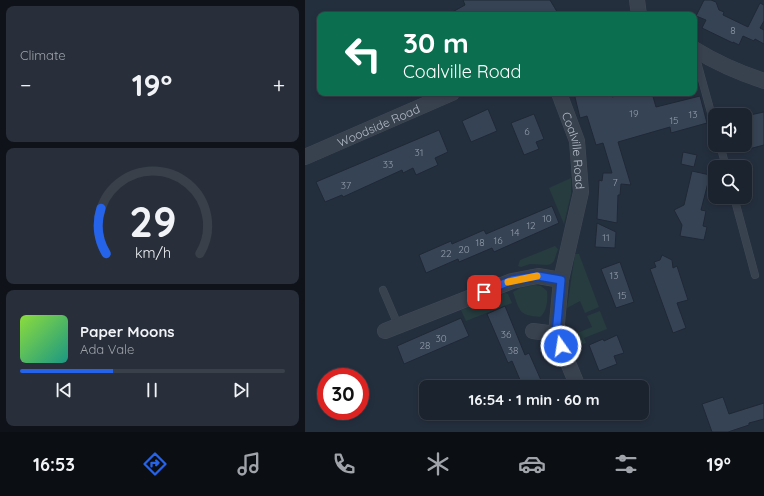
<!DOCTYPE html>
<html lang="en">
<head>
<meta charset="utf-8">
<style>
	:root { --surface:#1b232e; --page:#282f3a; --text:#f1f3f6; --muted:#a0a4aa; --line:#39404a; --accent:#2563eb }
	body { margin:0; font-family:Quicksand,sans-serif; background:var(--page); color:var(--text); height:100vh; display:flex; flex-direction:column; font-size:15px; white-space:nowrap }
	* { box-sizing:border-box; margin:0 }
	p { font-size:13px; color:var(--muted) }
	.icon { flex:none; width:22px; height:22px; fill:none; stroke:currentColor; stroke-width:2; stroke-linecap:round; stroke-linejoin:round }
	.map { position:relative; flex:1; overflow:hidden }
	.panel { display:flex; flex-direction:column; gap:6px; padding:6px; background:#0f1319; width:305px }
	.panel>* { flex:none }
	.top-card { position:absolute; left:12px; top:12px; width:380px; height:84px; border-radius:8px; box-shadow:0 2px 6px #0003,0 0 0 1px var(--line); background:#0b6e4f; color:#fff; overflow:hidden }
	.controls { position:absolute; left:403px; top:108px; display:grid; gap:8px }
	.controls a { display:grid; place-items:center; width:44px; height:44px; border-radius:8px; background:var(--surface); box-shadow:0 2px 6px #0003,0 0 0 1px var(--line); font-size:20px }
	.speed { position:absolute; left:12px; top:368px; display:flex; gap:8px; font-size:20px; font-weight:700; text-align:center }
	.speed>* { display:grid; place-content:center; width:52px; height:52px; border-radius:50%; background:var(--surface); box-shadow:0 2px 6px #0003,0 0 0 1px var(--line); line-height:1 }
	.speed .limit { border:6px solid #d22; background:#fff; color:#111 }
	.pin { position:absolute; display:grid; place-items:center; width:34px; height:34px; color:#fff; margin:-17px; border-radius:8px; box-shadow:0 2px 6px #0006 }
	.me { position:absolute; width:44px; margin:-22px; rotate:347deg; stroke-linejoin:round; filter:drop-shadow(0 0 3px #0008) }
	.turn { display:flex; align-items:center; gap:14px; height:84px; padding:0 20px; font-size:18px }
	.turn .icon { width:52px; height:52px; stroke-width:2.5 }
	.turn b { display:block; font-size:28px; line-height:34px }
	.big { font-size:30px; font-weight:700; line-height:1.1 }
	.panel .widget { flex:1; display:flex; flex-direction:column; justify-content:center; gap:6px; min-width:0; padding:0 14px; border-radius:8px; background:var(--page) }
	.panel .dial { align-items:center; gap:0 }
	.dial svg { height:104px; overflow:visible; fill:none; stroke:var(--line); stroke-width:7; stroke-linecap:round; text-anchor:middle }
	.dial text { fill:var(--text); stroke:none }
	.song { display:flex; align-items:center; gap:12px }
	.cover { width:48px; height:48px; border-radius:6px; background:linear-gradient(135deg,hsl(90 70% 55%),hsl(170 70% 35%)) }
	.played { height:4px; border-radius:2px; background:linear-gradient(90deg,var(--accent) 35%,var(--line) 35%) }
	.keys { display:flex; justify-content:space-around; direction:ltr }
	.heat { display:flex; justify-content:space-between; align-items:center; font-size:22px; direction:ltr }
	.trip { position:absolute; left:114px; top:380px; width:230px; height:40px; border-radius:8px; background:var(--surface); box-shadow:0 2px 6px #0003,0 0 0 1px var(--line); font-weight:700; line-height:40px; text-align:center }
	.dock { display:flex; height:64px; justify-content:space-around; align-items:center; background:#0b0e12; color:var(--muted) }
	.dock .icon { width:28px; height:28px }
	.dock .selected { color:var(--accent) }
	.dock b { font-size:18px; color:var(--text) }
	main { display:flex; flex:1; min-height:0 }
	.map>svg:first-child { display:block }
	.green { fill:#263c3f }
	.building { fill:#364354; stroke:#1f2835 }
	.lines { fill:none; stroke-linecap:round; stroke-linejoin:round }
	.service-casing { stroke:#414a57; stroke-width:8 }
	.minor-casing { stroke:#414a57; stroke-width:16 }
	.service { stroke:#38414e; stroke-width:7 }
	.minor { stroke:#38414e; stroke-width:15 }
	.route-casing { stroke:#184099; stroke-width:10 }
	.route { stroke:#2563eb; stroke-width:7 }
	.slow { stroke:#f59e0b; stroke-width:7 }
	.labels { text-anchor:middle; dominant-baseline:central; stroke-width:4; stroke-linejoin:round; paint-order:stroke }
	.number-label { font-size:10px; fill:#929caa }
	.street-label { font-size:12px; fill:#b4bcc9; stroke:#1d2633 }
</style>
</head>
<body>
<main>
<section class="panel">
<div class="widget"><p>Climate</p>
<div class="heat"><a>−</a><b class="big">19°</b><a>+</a></div>
</div>
<div class="widget dial"><svg viewBox="0 0 100 80">
<path d="M14 69A42 42 0 1 1 86 69"/>
<path d="M14 69A42 42 0 0 1 10 34" stroke="#2563eb"/>
<text x="50" y="56" font-size="32" font-weight="700">29</text>
<text x="50" y="72" font-size="11">km/h</text>
</svg></div>
<div class="widget">
<div class="song"><i class="cover"></i><div><b>Paper Moons</b><p>Ada Vale</p></div></div>
<div class="played"></div>
<div class="keys"><svg class="icon" aria-label="previous" viewBox="0 0 24 24"><path d="M18 5L8 12l10 7zM5 5v14"/></svg><svg class="icon" aria-label="pause" viewBox="0 0 24 24"><path d="M8 5v14M16 5v14"/></svg><svg class="icon" aria-label="next" viewBox="0 0 24 24"><path d="M6 5l10 7-10 7zM19 5v14"/></svg></div>
</div>
</section>
<div class="map">
<svg width="459" height="432" viewBox="0 0 459 432">
	<rect width="100%" height="100%" fill="#242f3e"/>
	<!-- green -->
	<g class="green">
		<polygon points="266,178 266,194 259,224 244,188"/>
		<polygon points="250,246 253,249 249,261 246,264 242,265 225,264 216,267 213,266 215,260"/>
		<polygon points="270,254 274,254 294,307 280,313 275,301 262,308"/>
		<path d="M230 285 236 286 242 291C243 299 242 312 235 317 213 315 215 311 208 292L215 288Z"/>
		<polygon points="200,293 203,294 207,303 161,321 156,310"/>
		<polygon points="295,311 302,329 279,338 281,343 267,349 264,347 260,338 287,327 282,316"/>
	</g>
	<!-- building -->
	<g class="building">
		<polygon points="158,0 245,0 254,15 142,15 160,5"/>
		<polygon points="399,0 406,0 411,2 414,10 419,12 418,15 443,27 455,3 459,5 459,21 455,28 459,30 459,44 450,39 449,41 438,36 434,45 428,42 428,43 397,28 401,20 391,16"/>
		<polygon points="269,93 306,93 307,97 322,93 347,93 351,107 395,96 402,123 366,133 365,127 313,142 326,185 316,184 315,195 313,195 312,223 292,219 294,180 297,181 298,173 307,173 298,143 291,145 282,116 275,118"/>
		<polygon points="183,109 192,131 166,142 157,121"/>
		<polygon points="459,112 459,145 440,150 440,116"/>
		<polygon points="229,114 239,139 231,142 234,149 219,155 206,123"/>
		<polygon points="134,130 143,152 130,158 133,165 111,175 108,168 98,173 97,170 38,197 37,195 20,202 11,182"/>
		<polygon points="378,152 392,155 389,167 376,164"/>
		<polygon points="387,171 405,175 396,210 401,211 398,226 402,227 399,240 375,236 377,225 369,210 379,205"/>
		<polygon points="247,206 254,223 189,252 187,248 154,262 153,259 121,273 114,255 146,241 147,244 179,230 181,234"/>
		<polygon points="292,223 311,232 310,248 290,247"/>
		<polygon points="357,255 367,260 368,268 372,266 383,300 372,303 381,328 368,333 345,269 351,267 349,262 355,260"/>
		<polygon points="315,262 329,302 311,308 296,269"/>
		<polygon points="200,306 220,355 224,353 239,387 218,387 207,361 203,363 182,314"/>
		<polygon points="156,318 164,336 99,364 92,346"/>
		<polygon points="312,335 319,353 309,356 312,364 294,371 284,345 298,339 299,341"/>
		<polygon points="418,397 424,414 459,403 459,419 444,423 444,425 423,432 407,432 397,404"/>
	</g>
	<g class="lines">
		<defs>
			<g id="service">
				<polyline points="389,51 410,127"/>
				<polyline points="415,145 421,167"/>
				<polyline points="429,197 450,275"/>
				<polyline points="78,290 93,325"/>
			</g>
			<g id="minor">
				<polyline points="332,0 334,15"/>
				<path d="M389 49C410 62 435 73 459 81"/>
				<path id="s1" d="M254 93 272 141 276 192 256 280 251 334 271 382"/>
				<path id="s2" d="M0 157 147 93"/>
				<polyline points="80,331 207,281 233,276 256,280"/>
				<polyline points="228,331 251,334"/>
			</g>
		</defs>
		<!-- service casing -->
		<use href="#service" class="service-casing"/>
		<!-- minor casing -->
		<use href="#minor" class="minor-casing"/>
		<!-- service -->
		<use href="#service" class="service"/>
		<!-- minor -->
		<use href="#minor" class="minor"/>
	</g>
	<g class="lines">
		<defs>
			<polyline id="route" points="179,292 207,280 233,276 256,280 251,334 256,346"/>
		</defs>
		<!-- route casing -->
		<use href="#route" class="route-casing"/>
		<!-- route -->
		<use href="#route" class="route"/>
		<!-- slow -->
		<polyline class="slow" points="203,282 232,276"/>
	</g>
	<g class="labels">
		<!-- number labels -->
		<g class="number-label">
			<text x="428" y="30">8</text>
			<text x="329" y="113">19</text>
			<text x="388" y="114">13</text>
			<text x="369" y="120">15</text>
			<text x="222" y="131">6</text>
			<text x="114" y="152">31</text>
			<text x="83" y="164">33</text>
			<text x="310" y="182">7</text>
			<text x="41" y="185">37</text>
			<text x="242" y="218">10</text>
			<text x="226" y="225">12</text>
			<text x="210" y="232">14</text>
			<text x="301" y="237">11</text>
			<text x="193" y="240">16</text>
			<text x="175" y="242">18</text>
			<text x="159" y="249">20</text>
			<text x="141" y="253">22</text>
			<text x="309" y="275">13</text>
			<text x="317" y="295">15</text>
			<text x="201" y="334">36</text>
			<text x="136" y="338">30</text>
			<text x="120" y="345">28</text>
			<text x="208" y="350">38</text>
		</g>
		<!-- street labels -->
		<g class="street-label">
			<text stroke="none"><textPath href="#s2" startOffset="80">Woodside Road</textPath></text>
			<text stroke="none"><textPath href="#s1" startOffset="60">Coalville Road</textPath></text>
		</g>
	</g>
</svg>
<div class="controls">
<a><svg class="icon" aria-label="sound" viewBox="0 0 24 24"><path d="M4 9h4l5-4v14l-5-4H4zM17 9q2 3 0 6"/></svg></a>
<a><svg class="icon" aria-label="search" viewBox="0 0 24 24"><circle cx="10" cy="10" r="6"/><path d="M15 15l6 6"/></svg></a>
</div>
<div class="speed"><div class="limit">30</div></div>
<div class="pin" style="left:179px;top:292px;background:#d93025"><svg class="icon" aria-label="arrive" viewBox="0 0 24 24"><path d="M6 21V4h12l-3 4 3 4H6"/></svg></div>
<svg class="me" style="left:256px;top:346px" viewBox="-20 -20 40 40"><circle r="17" fill="#2563eb" stroke="#fff" stroke-width="3"/><path d="M0-11L8 9 0 5-8 9z" fill="#fff"/></svg>
<div class="trip">16:54 · 1 min · 60 m</div>
<div class="top-card">
<div class="turn"><svg class="icon" aria-label="left" viewBox="0 0 24 24"><path d="M17 20v-9H6M10 6l-5 5 5 5"/></svg><div><b>30 m</b>Coalville Road</div></div>
</div>
</div>
</main>
<nav class="dock">
<b>16:53</b>
<svg class="icon selected" aria-label="directions" viewBox="0 0 24 24"><path d="M12 3l9 9-9 9-9-9zM9 14v-3h6M13 9l2 2-2 2"/></svg>
<svg class="icon" aria-label="music" viewBox="0 0 24 24"><path d="M9 18V5l10-2v13"/><circle cx="6" cy="18" r="3"/><circle cx="16" cy="16" r="3"/></svg>
<svg class="icon" aria-label="phone" viewBox="0 0 24 24"><path d="M5 4h4l2 5-3 2q2 4 5 5l2-3 5 2v4C11 20 4 13 5 4z"/></svg>
<svg class="icon" aria-label="climate" viewBox="0 0 24 24"><path d="M12 3v18M4 7l16 10M4 17L20 7"/></svg>
<svg class="icon" aria-label="car" viewBox="0 0 24 24"><path d="M5 17H2v-5l4-1 3-4h7l3 4 3 1v5h-3M9 17h6M6 11h13"/><circle cx="7" cy="17" r="2"/><circle cx="17" cy="17" r="2"/></svg>
<svg class="icon" aria-label="filters" viewBox="0 0 24 24"><path d="M4 7h16M4 17h16"/><circle cx="9" cy="7" r="2"/><circle cx="15" cy="17" r="2"/></svg>
<b>19°</b>
</nav>
</body>
</html>
